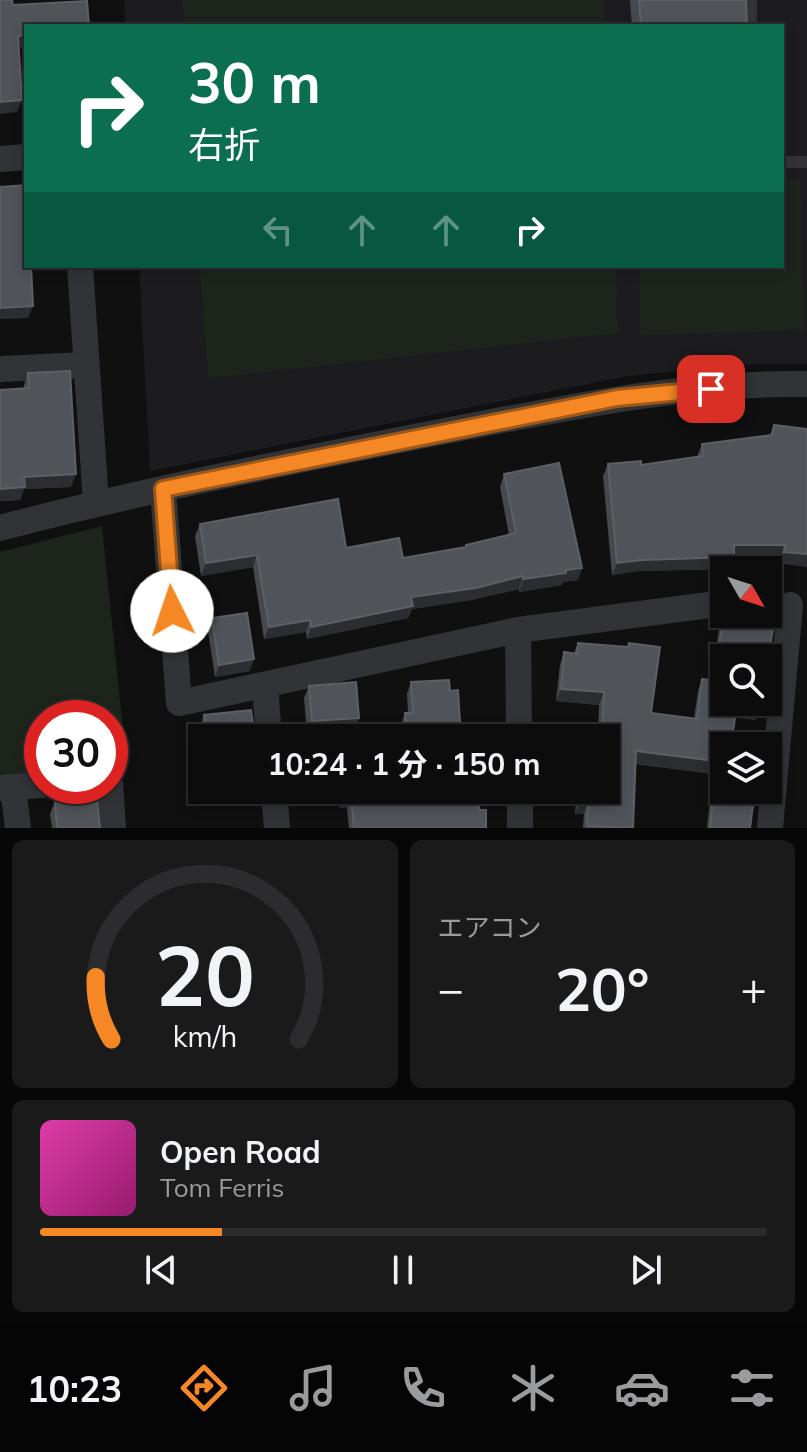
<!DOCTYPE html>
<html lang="ja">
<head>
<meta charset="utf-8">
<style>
	:root { --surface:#0c0c0d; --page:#1a1a1b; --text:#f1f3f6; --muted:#9a9b9d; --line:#2c2c2e; --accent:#f58824 }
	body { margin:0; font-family:Mulish,"Noto Sans JP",sans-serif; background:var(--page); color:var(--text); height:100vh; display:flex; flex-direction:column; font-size:30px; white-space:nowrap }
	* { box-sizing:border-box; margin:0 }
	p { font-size:26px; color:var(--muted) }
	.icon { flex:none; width:44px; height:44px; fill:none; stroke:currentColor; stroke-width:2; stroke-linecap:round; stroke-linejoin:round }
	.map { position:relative; height:828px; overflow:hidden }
	.side { display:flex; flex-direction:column; gap:12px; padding:12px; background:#070707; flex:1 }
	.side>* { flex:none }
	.guide { position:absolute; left:24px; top:24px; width:760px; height:244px; border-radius:0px; box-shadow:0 4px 12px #0003,0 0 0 2px var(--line); background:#0b6e4f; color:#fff; overflow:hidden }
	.needle { width:52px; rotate:129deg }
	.fabs { position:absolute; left:710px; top:556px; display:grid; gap:16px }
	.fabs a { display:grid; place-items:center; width:72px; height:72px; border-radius:0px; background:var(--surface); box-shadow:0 4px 12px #0003,0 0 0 2px var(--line); font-size:40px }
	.speed { position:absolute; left:24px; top:700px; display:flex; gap:16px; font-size:40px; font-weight:700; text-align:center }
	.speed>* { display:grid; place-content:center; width:104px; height:104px; border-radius:50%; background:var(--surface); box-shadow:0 4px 12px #0003,0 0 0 2px var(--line); line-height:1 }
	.speed .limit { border:12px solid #d22; background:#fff; color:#111 }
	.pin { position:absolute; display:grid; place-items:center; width:68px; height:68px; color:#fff; margin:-34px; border-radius:16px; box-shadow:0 4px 12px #0006 }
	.me { position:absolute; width:88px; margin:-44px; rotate:356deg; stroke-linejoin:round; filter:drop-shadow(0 0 6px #0008) }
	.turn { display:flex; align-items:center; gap:28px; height:168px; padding:0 32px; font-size:36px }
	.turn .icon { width:104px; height:104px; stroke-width:2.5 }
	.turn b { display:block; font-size:56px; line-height:68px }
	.lanes { display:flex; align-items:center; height:76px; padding:0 32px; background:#0003; justify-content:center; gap:40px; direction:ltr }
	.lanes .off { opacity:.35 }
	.big { font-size:60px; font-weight:700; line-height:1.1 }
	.side .card { flex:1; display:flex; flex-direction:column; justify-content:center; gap:12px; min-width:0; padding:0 28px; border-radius:12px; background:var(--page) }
	.side .dial { align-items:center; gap:0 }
	.dial svg { height:208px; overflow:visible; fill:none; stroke:var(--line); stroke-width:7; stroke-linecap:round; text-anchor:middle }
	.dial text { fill:var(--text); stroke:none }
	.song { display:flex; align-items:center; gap:24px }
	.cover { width:96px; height:96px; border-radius:12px; background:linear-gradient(135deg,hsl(320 70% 55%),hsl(320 70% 35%)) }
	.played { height:8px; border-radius:4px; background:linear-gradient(90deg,var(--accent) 25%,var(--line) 25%) }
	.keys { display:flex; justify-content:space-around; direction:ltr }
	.heat { display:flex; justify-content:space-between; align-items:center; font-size:44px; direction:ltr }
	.side .tiles { flex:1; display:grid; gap:12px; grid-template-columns:1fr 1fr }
	.card:last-child { grid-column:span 2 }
	.trip { position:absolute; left:188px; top:724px; width:432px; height:80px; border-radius:0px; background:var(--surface); box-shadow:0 4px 12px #0003,0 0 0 2px var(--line); font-weight:700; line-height:80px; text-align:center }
	.dock { display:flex; height:128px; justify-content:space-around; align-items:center; background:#050505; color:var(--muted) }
	.dock .icon { width:56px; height:56px }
	.dock .on { color:var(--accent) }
	.dock b { font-size:36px; color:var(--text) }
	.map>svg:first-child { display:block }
	.built { fill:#1c1c1e }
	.green { fill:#1c241c }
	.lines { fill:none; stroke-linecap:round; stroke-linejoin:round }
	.service { stroke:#313336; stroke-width:12 }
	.minor { stroke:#313336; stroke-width:26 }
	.wall { fill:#46484c }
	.shaded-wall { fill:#2c2d30 }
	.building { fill:#505357; stroke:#5c6065; stroke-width:2 }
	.route-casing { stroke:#9f5817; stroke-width:20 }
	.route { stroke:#f58824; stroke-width:14 }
</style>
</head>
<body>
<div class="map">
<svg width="807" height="828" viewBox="0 0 807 828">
	<rect width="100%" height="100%" fill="#101011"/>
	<!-- built -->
	<polygon class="built" points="124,0 807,0 807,364 753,364 628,376 150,471 139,266 782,266 782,26 125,26"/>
	<!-- green -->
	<g class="green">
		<polygon points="182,0 605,0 606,26 184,26"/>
		<polygon points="800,180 804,330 641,335 638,266 782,266 782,181"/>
		<polygon points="200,266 616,266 618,333 208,378"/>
		<polygon points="102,526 127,769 110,770 110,718 42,718 42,774 0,777 0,552"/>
	</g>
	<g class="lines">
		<!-- service -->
		<g class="service">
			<polyline points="751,26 751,0"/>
			<polyline points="782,162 807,162"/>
		</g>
		<!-- minor -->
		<g class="minor">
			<polyline points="0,159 26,157"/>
			<polyline points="80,266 96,503"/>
			<polyline points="0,369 86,365"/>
			<polyline points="163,489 179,703 518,630 724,603"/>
			<path d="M0 528C145 490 293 461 440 432 561 409 683 382 807 384"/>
			<polyline points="518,630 519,738"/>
			<polyline points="265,686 269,738"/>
			<polyline points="110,782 113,828"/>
			<polyline points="13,787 18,828"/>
			<polyline points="0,788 42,785"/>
			<polyline points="274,790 277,828"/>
			<polyline points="520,790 520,828"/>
			<polyline points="770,828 790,605"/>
		</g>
	</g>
	<!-- wall -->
	<g class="wall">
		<polygon points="630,0 746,0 747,26 632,26"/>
		<polygon points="28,373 71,487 24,489 20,500 0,501 0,390 24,389 24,385"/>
		<polygon points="774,425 807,567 780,563 781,556 734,556 729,569 638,571 612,575 603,476 608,464 641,465 697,457 702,444 770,435"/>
		<polygon points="504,474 582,568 578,580 563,582 562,585 519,592 519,589 471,600 412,609 408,618 307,639 306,632 264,639 253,567 201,576 195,536 200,524 403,558 465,548 466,545 509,535 500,487"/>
		<polygon points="723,617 759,707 755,720 735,717 724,746 724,790 750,828 707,828 712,781 714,774 635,764 633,828 583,828 584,814 575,814 577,790 606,790 606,738 598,738 599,705 556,701 560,665 564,652 574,653 578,643 628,647 629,643 651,713 694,719 698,691 702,679 708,679 712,665 714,665 719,629"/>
		<polygon points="212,618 250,671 215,677 208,631"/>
		<polygon points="411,682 450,691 461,738 336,738 339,731 307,733 304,698 309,686 359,718 355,728 401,725 405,713 408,713 407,694"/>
		<polygon points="204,715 255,738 202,738 202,747 200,727"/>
		<polygon points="338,790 480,790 479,810 486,828 349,828 347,807 340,808"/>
		<polygon points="55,801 100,828 52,828 50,814"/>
	</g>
	<!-- shaded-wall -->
	<g class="shaded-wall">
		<polygon points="26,35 26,47 14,48 18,36"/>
		<polygon points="22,100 17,112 0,114 0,102"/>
		<polygon points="33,306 28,318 0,319 0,308"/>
		<polygon points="76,474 71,487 24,489 20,500 0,501 0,489 24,477"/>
		<polygon points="734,545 785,545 781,556 729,556"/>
		<polygon points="784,552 807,554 807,567 780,563"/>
		<polygon points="257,555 253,567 201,576 206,563"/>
		<polygon points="734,557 729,569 638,571 612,575 617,563 642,560"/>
		<polygon points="582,568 578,580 563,582 562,585 519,592 523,579"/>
		<polygon points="523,576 519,589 471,600 412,609 408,618 307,639 311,627 411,597"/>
		<polygon points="310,620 306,632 264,639 269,627"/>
		<polygon points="254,659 250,671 215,677 219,665"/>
		<polygon points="561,689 604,692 599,705 556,701"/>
		<polygon points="737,704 759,707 755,720 732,717"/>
		<polygon points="359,718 354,730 307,733 312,721"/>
		<polygon points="636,751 724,762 724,775 716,769 714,774 631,763"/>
		<polygon points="351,795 347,807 340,808 344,796"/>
		<polygon points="580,802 588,802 584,814 575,814"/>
	</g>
	<!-- building -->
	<g class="building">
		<polygon points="0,0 12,0 13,5 87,1 89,26 26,26 26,35 18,36 22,100 0,102"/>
		<polygon points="639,0 746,0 747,26 641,26"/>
		<polygon points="26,185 26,266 31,266 33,306 0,308 0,187"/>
		<polygon points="70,371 76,474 24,477 25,487 0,489 0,390 29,388 28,373"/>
		<polygon points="774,425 807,429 807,554 784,552 785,545 734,545 734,557 642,560 617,563 608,464 641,461 641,465 703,456 702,444 772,435"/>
		<polygon points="559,463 582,568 566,570 566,573 523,579 523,576 476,588 411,597 413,606 311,627 310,620 269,627 257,555 206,563 200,524 338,499 346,548 399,538 403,558 466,547 466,545 516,533 504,474"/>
		<polygon points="247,613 254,659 219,665 212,618"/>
		<polygon points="723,617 774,623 768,658 724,658 724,702 760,702 759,707 737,704 731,746 724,746 724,762 636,751 633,828 587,826 588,802 580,802 581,790 606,790 606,738 602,738 604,692 561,689 564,652 577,654 578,643 628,647 629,643 660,647 651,713 697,719 702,679 711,680 712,665 717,665"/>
		<polygon points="449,680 450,691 458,690 461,738 340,738 339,729 406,724 405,713 413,713 411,682"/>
		<polygon points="356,682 359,718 312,721 309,686"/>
		<polygon points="251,710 255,738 207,738 204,715"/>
		<polygon points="716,769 724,770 724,790 755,790 750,828 710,828"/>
		<polygon points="344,790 480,790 479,810 486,810 486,828 354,828 351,795 344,796"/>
		<polygon points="97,798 100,828 57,828 55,801"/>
	</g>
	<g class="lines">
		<defs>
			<polyline id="route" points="172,611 163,489 617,398 711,389"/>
		</defs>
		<!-- route casing -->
		<use href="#route" class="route-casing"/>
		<!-- route -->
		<use href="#route" class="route"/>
	</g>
</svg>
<div class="fabs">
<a><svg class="needle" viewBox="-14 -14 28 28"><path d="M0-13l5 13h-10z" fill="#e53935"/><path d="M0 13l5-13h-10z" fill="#9a9b9d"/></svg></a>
<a><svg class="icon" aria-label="search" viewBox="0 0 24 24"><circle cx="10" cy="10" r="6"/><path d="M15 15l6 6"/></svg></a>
<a><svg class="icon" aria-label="layers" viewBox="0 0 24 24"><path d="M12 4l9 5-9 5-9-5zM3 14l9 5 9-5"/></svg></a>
</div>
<div class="speed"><div class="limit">30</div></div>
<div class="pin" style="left:711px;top:389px;background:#d93025"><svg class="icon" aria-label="arrive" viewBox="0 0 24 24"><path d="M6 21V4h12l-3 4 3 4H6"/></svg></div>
<svg class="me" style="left:172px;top:611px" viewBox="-20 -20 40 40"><circle r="19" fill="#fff"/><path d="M0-13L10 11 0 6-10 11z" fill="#f58824"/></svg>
<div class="trip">10:24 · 1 分 · 150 m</div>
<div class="guide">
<div class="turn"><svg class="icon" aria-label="right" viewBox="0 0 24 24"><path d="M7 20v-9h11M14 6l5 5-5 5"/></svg><div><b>30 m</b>右折</div></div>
<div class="lanes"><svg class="icon off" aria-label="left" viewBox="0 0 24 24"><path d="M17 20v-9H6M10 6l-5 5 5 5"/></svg><svg class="icon off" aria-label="ahead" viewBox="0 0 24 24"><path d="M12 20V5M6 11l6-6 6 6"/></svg><svg class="icon off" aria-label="ahead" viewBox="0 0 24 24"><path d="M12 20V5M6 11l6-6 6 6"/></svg><svg class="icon" aria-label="right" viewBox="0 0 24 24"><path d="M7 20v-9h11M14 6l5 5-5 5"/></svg></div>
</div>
</div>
<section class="side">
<div class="tiles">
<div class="card dial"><svg viewBox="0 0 100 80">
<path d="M14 69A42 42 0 1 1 86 69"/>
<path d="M14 69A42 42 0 0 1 8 45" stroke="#f58824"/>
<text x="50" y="56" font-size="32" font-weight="700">20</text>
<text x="50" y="72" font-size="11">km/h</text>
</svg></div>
<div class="card"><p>エアコン</p>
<div class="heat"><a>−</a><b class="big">20°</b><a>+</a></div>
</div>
<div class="card">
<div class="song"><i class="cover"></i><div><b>Open Road</b><p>Tom Ferris</p></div></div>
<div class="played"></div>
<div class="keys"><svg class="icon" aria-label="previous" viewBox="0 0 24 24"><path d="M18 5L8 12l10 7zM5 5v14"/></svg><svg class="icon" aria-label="pause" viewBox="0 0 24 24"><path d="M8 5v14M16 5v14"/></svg><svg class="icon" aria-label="next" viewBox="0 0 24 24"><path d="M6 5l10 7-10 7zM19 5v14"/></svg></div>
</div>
</div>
</section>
<nav class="dock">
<b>10:23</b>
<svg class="icon on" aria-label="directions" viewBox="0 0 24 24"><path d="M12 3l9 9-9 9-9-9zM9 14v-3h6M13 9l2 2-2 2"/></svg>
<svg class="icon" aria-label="music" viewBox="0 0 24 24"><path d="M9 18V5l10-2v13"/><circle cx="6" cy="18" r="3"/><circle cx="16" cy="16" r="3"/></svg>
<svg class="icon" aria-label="phone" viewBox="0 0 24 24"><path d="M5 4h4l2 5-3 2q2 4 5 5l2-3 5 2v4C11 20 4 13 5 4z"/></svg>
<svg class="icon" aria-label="climate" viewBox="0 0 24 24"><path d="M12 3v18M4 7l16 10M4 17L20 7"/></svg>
<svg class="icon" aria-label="car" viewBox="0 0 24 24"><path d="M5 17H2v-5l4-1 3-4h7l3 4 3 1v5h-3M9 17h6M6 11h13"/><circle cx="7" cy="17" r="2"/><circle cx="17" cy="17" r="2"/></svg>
<svg class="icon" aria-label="filters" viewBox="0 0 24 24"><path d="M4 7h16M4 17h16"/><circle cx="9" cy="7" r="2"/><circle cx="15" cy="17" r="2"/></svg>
</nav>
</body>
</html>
